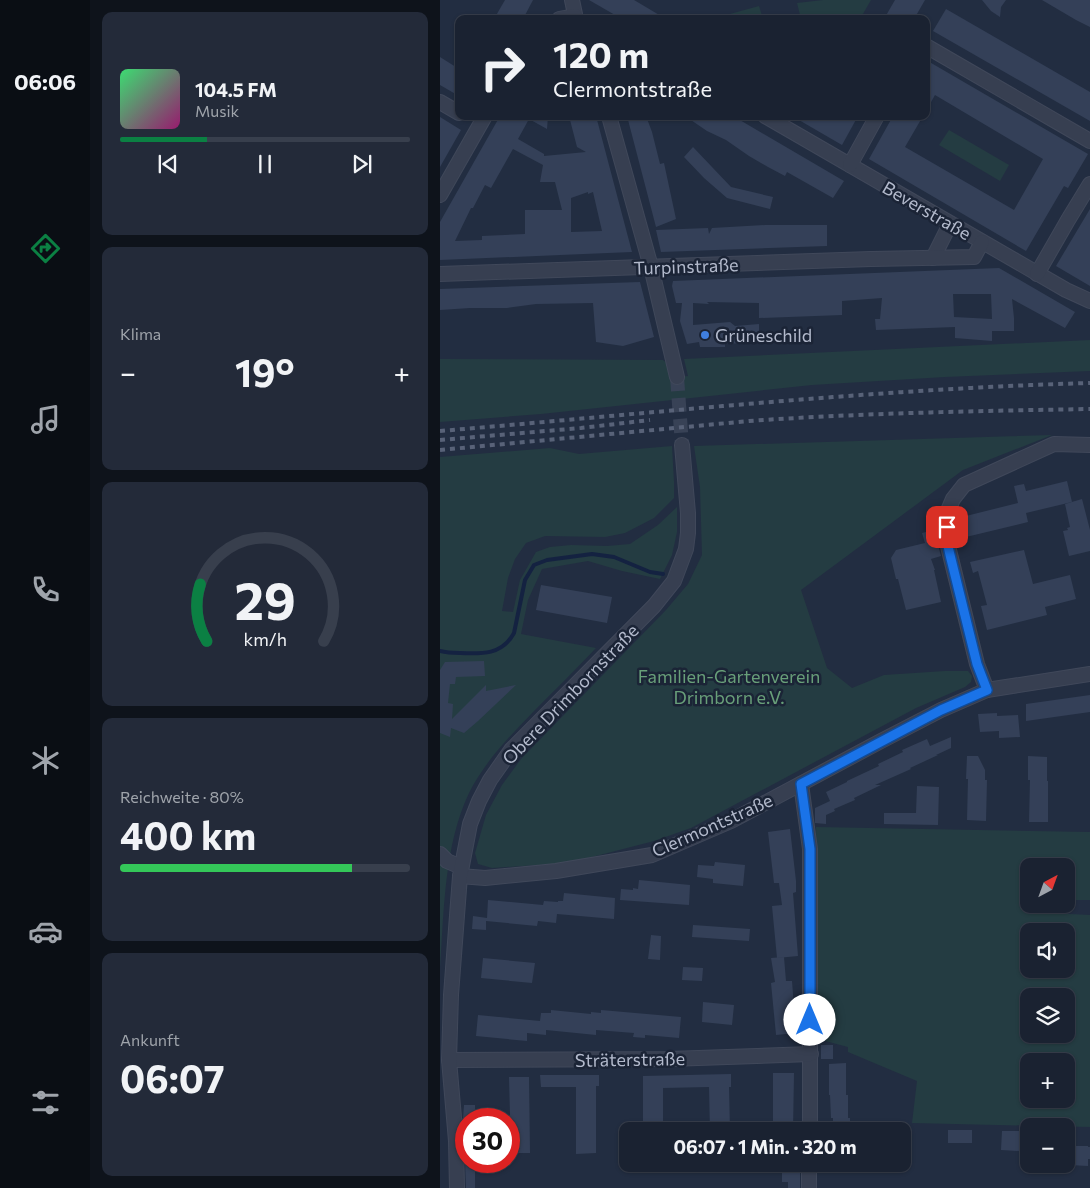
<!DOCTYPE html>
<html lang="de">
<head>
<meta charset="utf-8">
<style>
	:root { --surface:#1a2231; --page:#232a39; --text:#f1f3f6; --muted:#9fa4ab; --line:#383f4d; --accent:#0b8043 }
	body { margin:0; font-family:Commissioner,sans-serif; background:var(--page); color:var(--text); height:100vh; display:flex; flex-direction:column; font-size:19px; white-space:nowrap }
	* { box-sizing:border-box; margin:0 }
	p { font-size:16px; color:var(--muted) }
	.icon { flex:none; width:28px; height:28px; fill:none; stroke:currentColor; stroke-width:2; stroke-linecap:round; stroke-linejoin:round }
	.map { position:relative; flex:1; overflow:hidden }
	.details { display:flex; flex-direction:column; gap:12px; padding:12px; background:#0e131b; width:350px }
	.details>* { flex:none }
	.banner { position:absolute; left:15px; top:15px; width:475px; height:105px; border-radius:10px; box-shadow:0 1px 4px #0004,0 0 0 1px var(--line); background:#1a2231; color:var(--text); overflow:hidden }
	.needle { width:32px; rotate:41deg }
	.buttons { position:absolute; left:580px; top:858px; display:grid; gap:10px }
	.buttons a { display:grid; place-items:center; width:55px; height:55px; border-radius:10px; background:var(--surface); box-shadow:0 1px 4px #0004,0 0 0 1px var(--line); font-size:25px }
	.speed { position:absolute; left:15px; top:1108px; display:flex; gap:10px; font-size:25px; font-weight:700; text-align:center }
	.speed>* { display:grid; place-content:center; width:65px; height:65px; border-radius:50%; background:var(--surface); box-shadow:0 1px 4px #0004,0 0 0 1px var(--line); line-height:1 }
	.speed .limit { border:8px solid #d22; background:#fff; color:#111 }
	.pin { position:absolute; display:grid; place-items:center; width:42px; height:42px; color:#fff; margin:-21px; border-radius:10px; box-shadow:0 2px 8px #0006 }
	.me { position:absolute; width:55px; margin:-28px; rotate:0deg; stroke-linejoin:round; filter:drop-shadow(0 0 4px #0008) }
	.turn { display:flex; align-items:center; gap:18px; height:105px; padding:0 15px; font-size:22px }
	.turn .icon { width:65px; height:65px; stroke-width:2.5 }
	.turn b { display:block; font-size:35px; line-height:42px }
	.big { font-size:38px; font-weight:700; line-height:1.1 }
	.details .widget { flex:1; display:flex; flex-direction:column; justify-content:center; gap:8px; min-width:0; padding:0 18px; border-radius:10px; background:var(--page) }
	.details .dial { align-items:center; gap:0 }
	.dial svg { height:130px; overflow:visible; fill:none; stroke:var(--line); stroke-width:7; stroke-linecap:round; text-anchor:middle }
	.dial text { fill:var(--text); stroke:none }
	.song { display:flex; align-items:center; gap:15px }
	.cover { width:60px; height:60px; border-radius:8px; background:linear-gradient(135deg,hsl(140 70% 55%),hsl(320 70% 35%)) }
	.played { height:5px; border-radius:2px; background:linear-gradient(90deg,var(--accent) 30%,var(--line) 30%) }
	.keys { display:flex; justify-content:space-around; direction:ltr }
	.heat { display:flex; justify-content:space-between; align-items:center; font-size:28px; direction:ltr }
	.charge { height:8px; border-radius:4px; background:linear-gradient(90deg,#34c759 80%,var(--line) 0) }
	.trip { position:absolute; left:179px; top:1122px; width:292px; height:50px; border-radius:10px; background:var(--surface); box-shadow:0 1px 4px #0004,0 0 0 1px var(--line); font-weight:700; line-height:50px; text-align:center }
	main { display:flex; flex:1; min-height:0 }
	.dock { display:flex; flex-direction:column; width:90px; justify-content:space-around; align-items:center; background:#0a0e14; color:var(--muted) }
	.dock .icon { width:35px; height:35px }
	.dock .active { color:var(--accent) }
	.dock b { font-size:22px; color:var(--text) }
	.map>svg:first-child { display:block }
	.green { fill:#243c42; fill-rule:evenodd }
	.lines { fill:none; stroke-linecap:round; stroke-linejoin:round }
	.stream { stroke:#142241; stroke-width:4 }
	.building { fill:#344058; fill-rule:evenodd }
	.street-tunnel { stroke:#384256; stroke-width:14; stroke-dasharray:14 7; stroke-linecap:butt }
	.street-casing { stroke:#40485a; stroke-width:16 }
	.street { stroke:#373f51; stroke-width:14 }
	.rail { stroke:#586278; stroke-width:4; stroke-dasharray:5 5; stroke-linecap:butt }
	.route-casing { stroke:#114b97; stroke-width:12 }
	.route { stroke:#1a73e8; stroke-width:9 }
	.shop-dot { fill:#3f7fe0; stroke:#1b2436; stroke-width:2 }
	.labels { text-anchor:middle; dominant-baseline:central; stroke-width:5; stroke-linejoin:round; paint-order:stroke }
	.street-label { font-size:18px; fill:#b3bacc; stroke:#1b2436 }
	.poi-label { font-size:18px; fill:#b3bacc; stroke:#1b2436; text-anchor:start }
	.park-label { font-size:18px; fill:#689f79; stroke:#1b2436 }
</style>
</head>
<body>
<main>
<nav class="dock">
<b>06:06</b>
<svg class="icon active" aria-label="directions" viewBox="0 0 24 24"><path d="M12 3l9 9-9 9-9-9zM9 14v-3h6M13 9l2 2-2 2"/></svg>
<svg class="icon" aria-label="music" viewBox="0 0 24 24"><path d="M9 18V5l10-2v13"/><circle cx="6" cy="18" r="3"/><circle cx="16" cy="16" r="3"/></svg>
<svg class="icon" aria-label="phone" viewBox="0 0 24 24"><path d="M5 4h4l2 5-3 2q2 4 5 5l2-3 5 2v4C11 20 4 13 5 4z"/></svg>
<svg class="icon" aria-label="climate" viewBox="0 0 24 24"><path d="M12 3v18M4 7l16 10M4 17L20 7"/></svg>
<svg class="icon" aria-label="car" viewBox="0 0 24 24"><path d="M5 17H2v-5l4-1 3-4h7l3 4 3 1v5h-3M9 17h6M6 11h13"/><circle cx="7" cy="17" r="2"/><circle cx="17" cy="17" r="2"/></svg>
<svg class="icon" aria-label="filters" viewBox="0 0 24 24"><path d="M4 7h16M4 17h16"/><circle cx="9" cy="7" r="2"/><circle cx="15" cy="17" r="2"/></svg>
</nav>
<section class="details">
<div class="widget">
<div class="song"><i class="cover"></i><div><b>104.5 FM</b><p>Musik</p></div></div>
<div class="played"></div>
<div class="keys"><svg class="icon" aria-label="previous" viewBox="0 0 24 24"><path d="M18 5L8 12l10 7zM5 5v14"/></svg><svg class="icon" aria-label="pause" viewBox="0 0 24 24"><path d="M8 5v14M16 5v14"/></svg><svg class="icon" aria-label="next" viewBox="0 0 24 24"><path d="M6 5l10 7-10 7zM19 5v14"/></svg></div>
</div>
<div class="widget"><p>Klima</p>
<div class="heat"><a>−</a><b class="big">19°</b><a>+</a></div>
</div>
<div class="widget dial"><svg viewBox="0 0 100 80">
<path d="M14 69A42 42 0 1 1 86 69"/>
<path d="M14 69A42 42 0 0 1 10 34" stroke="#0b8043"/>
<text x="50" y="56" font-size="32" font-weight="700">29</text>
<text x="50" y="72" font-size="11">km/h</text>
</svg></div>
<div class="widget"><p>Reichweite · 80%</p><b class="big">400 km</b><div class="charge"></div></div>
<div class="widget"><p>Ankunft</p><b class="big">06:07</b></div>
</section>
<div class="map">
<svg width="650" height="1188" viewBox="0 0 650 1188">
	<rect width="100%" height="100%" fill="#222d41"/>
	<!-- green -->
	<g class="green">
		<polygon points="383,0 431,0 420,19 361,19 357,3"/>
		<polygon points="319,6 323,19 279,19 279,17"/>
		<polygon points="509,130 569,165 560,181 499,145"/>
		<polygon points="650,340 650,371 505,377 372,385 101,414 0,422 0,359 223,360 228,364 230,378 248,376 244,359"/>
		<polygon points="612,435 523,470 361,590 387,668 412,688 444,675 505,671 528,671 532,676 531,682 525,687 476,708 251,828 214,841 129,863 52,868 38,864 35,853 46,815 62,785 81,759 226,610 248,584 262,555 260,487 254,446"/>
		<path d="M232 446 234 482V498L214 518 185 533 165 537 105 536 86 543 75 559 68 578 62 611 73 612 80 580 96 552 110 547 131 545 167 546 190 544 218 525 237 507V532L232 555 220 579 182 571 148 561 102 569 88 600 81 634 156 648C136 669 115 690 95 710 70 736 45 761 29 793 4 845 4 912 0 968V457L110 448 139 454Z"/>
		<path d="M376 827 650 832V900H636L626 896V866H589V904H610V913L650 915V1127L472 1123 477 1081 408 1052V1047L378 1039ZM589 931H626V969H589ZM589 996H626V1034H589ZM589 1061H626V1099H589Z"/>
	</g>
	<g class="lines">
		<!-- stream -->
		<path class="stream" d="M0 651C7 653 14 653 20 653 42 654 62 655 74 633L85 580 94 565 107 560 152 554 174 557 210 572 223 574"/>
	</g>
	<!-- building -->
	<g class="building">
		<polygon points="65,0 93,0 83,19 54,19"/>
		<polygon points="149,0 194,0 226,19 182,19"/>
		<polygon points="455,0 485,0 474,19 444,19"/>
		<polygon points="542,0 566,0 561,7 560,17 551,11"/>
		<polygon points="602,0 650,0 650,27 636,20"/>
		<polygon points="506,9 650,92 650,121 493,31"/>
		<polygon points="0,57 19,69 19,96 0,85"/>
		<polygon points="486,60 648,154 628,188 624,186 586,251 429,159 453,116 483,116 465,147 574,210 603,159 495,95 486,111"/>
		<path d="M60 116H108L107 129 89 119 78 139 104 154V156L146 152 137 147 129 116H156L192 252 0 260V222ZM73 149 103 165 100 182H115L122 210H85V234L42 236V240L15 241 31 208H33L45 185 51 188ZM148 192V194L153 192 162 231 131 232V198Z"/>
		<polygon points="187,116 206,116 212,132 220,164 224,163 236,219 216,227"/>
		<polygon points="245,116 293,116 404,181 393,198 347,172 345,176 328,167 309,156 286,140 267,131"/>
		<polygon points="352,116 418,116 402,145"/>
		<polygon points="0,117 21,130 0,167"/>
		<polygon points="253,147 291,187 333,197 330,209 287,198 264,178 244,157"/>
		<polygon points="650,209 650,286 616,266"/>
		<polygon points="326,225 387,225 387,246 221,252 216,230 268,228 269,234 272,228"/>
		<path d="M559 268 635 312 625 328 572 299 574 318V331H552V341L515 338V327L436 330 435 319H440L442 298 402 301V315L319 318V303L267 302 269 304 253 303V325L290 322 295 326 319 324V342L285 344V347H260L259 342 247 344 240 321 242 303H236L232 286 233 281ZM513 294H551L552 319 514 317Z"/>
		<polygon points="200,282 214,337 183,346 156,342 153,303 96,304 67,308 30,308 0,310 0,289"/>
		<polygon points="627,481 632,502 586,513 588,522 526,537 522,517 578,503 574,486 584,484 586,491"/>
		<polygon points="642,499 650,530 650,551 629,556 623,531 628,530 627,528 630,527 625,504"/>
		<polygon points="494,530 501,556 491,559 495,570 494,570 501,602 466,610 458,579 456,579 451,558 456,550 485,543 482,533"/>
		<polygon points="584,550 593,584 630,575 636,599 605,607 607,615 547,630 541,606 547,605 538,571 533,573 530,562"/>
		<polygon points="101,585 172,597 167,623 96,610"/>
		<polygon points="44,661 45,676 16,677 15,684 10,684 8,703 13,704 12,719 46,685 46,691 76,685 38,721 24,733 11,728 10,737 0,733 0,670 5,662"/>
		<polygon points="650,695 650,712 586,721 586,704"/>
		<polygon points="557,713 557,716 578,715 580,737 559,738 559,731 540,732 538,714"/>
		<polygon points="511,737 511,748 496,755 498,755 470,768 471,769 435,785 441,785 414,798 415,800 394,809 395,811 386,815 386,824 375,823 375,808 390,801 386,792 407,782 407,781 439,766 438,764 463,752 462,750 487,739 490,746"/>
		<polygon points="527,756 538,756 545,770 545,780 547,780 546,821 527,820 528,779 526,779"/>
		<polygon points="588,756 607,757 607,781 608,781 608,822 589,822 590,780 588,780"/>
		<polygon points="477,786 499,787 498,825 444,824 444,813 476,813"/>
		<polygon points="350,829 356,881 356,892 353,893 358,956 337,958 332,906 342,905 339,883 334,883 328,832"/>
		<polygon points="275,862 305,865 303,886 273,883 273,879 257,877 258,865 274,866"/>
		<polygon points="199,880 250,885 249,905 180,900 181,889 193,890 193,888 198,889"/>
		<polygon points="124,893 175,898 174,919 117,914 116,923 98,921 97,926 46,921 46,930 32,929 33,916 47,918 48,900 103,905 104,901 118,902 118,901 123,901"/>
		<polygon points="253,925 310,929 309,941 252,937"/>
		<polygon points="211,935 221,936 220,960 208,959"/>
		<polygon points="344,957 346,981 352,981 356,1033 336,1035 331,983 335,982 331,958"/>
		<polygon points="43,958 95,963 92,983 41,978"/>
		<polygon points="243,967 263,968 262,981 242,980"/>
		<polygon points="263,1002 294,1005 292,1025 262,1022"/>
		<polygon points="111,1010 151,1014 151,1012 161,1013 161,1010 241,1017 239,1038 205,1035 205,1038 193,1037 194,1033 156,1030 156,1035 106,1030 106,1035 87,1033 87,1041 36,1036 38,1015 100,1021 101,1013 111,1013"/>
		<rect x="381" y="1045" width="12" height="14"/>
		<polygon points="406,1063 406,1095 408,1095 408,1118 410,1118 410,1131 393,1131 393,1118 391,1118 390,1095 389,1095 389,1064"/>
		<polygon points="333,1073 354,1073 353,1131 333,1131"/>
		<polygon points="291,1074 291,1087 289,1087 290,1131 270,1131 269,1087 223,1088 223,1131 203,1131 203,1076"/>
		<polygon points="100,1075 159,1075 159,1086 156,1086 156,1153 136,1154 136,1087 101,1087"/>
		<polygon points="69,1077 89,1077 90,1153 71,1153"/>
		<polygon points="24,1105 35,1105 35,1119 23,1119"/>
		<rect x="508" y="1130" width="24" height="13"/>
		<polygon points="562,1131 580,1131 579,1151 561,1150"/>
		<polygon points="630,1146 648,1146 648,1147 650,1147 650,1159 648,1159 648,1166 630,1165"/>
		<polygon points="25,1161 35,1161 35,1188 26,1188"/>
		<polygon points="342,1169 360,1169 360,1188 348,1188 348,1182 342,1182"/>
	</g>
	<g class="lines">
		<!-- street-tunnel -->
		<polyline class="street-tunnel" points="237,377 242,445"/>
		<defs>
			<g id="street">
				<polyline points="132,0 136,19"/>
				<polyline points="119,19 135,16"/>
				<polyline points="486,46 650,141"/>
				<polyline points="0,102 19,113"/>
				<polyline points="169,116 211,267 237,377"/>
				<polyline points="325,116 626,290 650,301"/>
				<polyline points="410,165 437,116"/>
				<polyline points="0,195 45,116"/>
				<polyline points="493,258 510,224"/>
				<polyline points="0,274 431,259 534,257 542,242"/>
				<polyline points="597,274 628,220 650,184"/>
				<polyline points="547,690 537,664 507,542 507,513 513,499 524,485 614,444 650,445"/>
				<polyline points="361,784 370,849 370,1131"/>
				<polyline points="0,854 7,861 21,867"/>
				<polyline points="20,876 45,878 116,871 212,855 291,821 441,741 501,710 547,690 650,674"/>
				<polyline points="9,1060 229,1059 371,1054"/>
				<polyline points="17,1188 16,1141 9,1060 11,995 20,876 30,824 39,801 50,780 71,750 214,606 234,581 246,549 248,533 248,513 242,445"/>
				<polyline points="369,1188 369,1164"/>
			</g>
		</defs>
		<!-- street casing -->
		<use href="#street" class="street-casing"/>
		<!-- street -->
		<use href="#street" class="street"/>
		<!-- rail -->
		<g class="rail">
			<path d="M0 431C216 413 433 389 650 383"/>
			<polyline points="0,440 141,428 210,420"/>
			<path d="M0 450 309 421C423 413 536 411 650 409"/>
		</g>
	</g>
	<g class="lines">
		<defs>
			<polyline id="route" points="370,1020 370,849 361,784 501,710 547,690 537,664 511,559 507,542 507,527"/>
		</defs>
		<!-- route casing -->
		<use href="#route" class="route-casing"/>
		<!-- route -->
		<use href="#route" class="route"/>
	</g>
	<!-- markers -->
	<circle class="shop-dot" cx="265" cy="335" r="5"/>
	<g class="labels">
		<!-- street labels -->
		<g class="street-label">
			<text transform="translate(487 210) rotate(30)">Beverstraße</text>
			<text transform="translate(246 266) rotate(-2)">Turpinstraße</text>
			<text transform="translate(130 694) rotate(-46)">Obere Drimbornstraße</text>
			<text transform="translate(272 825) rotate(-24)">Clermontstraße</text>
			<text transform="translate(190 1059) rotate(-1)">Sträterstraße</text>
		</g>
		<!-- poi labels -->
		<g class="poi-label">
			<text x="275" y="335">Grüneschild</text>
		</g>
		<!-- park labels -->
		<g class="park-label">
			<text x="289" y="676">Familien-Gartenverein<tspan x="289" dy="21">Drimborn e.V.</tspan></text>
		</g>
	</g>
</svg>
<div class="buttons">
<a><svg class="needle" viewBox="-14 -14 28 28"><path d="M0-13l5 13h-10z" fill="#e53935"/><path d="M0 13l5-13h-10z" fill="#9fa4ab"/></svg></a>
<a><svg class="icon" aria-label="sound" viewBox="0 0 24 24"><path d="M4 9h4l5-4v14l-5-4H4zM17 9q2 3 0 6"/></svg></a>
<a><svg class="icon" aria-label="layers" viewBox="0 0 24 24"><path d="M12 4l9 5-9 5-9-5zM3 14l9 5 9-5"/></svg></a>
<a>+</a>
<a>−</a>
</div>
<div class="speed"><div class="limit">30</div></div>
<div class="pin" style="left:507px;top:527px;background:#d93025"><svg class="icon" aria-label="arrive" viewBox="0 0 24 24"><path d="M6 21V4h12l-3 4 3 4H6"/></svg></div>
<svg class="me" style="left:370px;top:1020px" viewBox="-20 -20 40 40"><circle r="19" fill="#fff"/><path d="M0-13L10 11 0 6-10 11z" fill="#1a73e8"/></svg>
<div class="trip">06:07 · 1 Min. · 320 m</div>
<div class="banner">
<div class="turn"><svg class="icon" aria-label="right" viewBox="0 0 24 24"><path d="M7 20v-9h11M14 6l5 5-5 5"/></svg><div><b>120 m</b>Clermontstraße</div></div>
</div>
</div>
</main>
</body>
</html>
